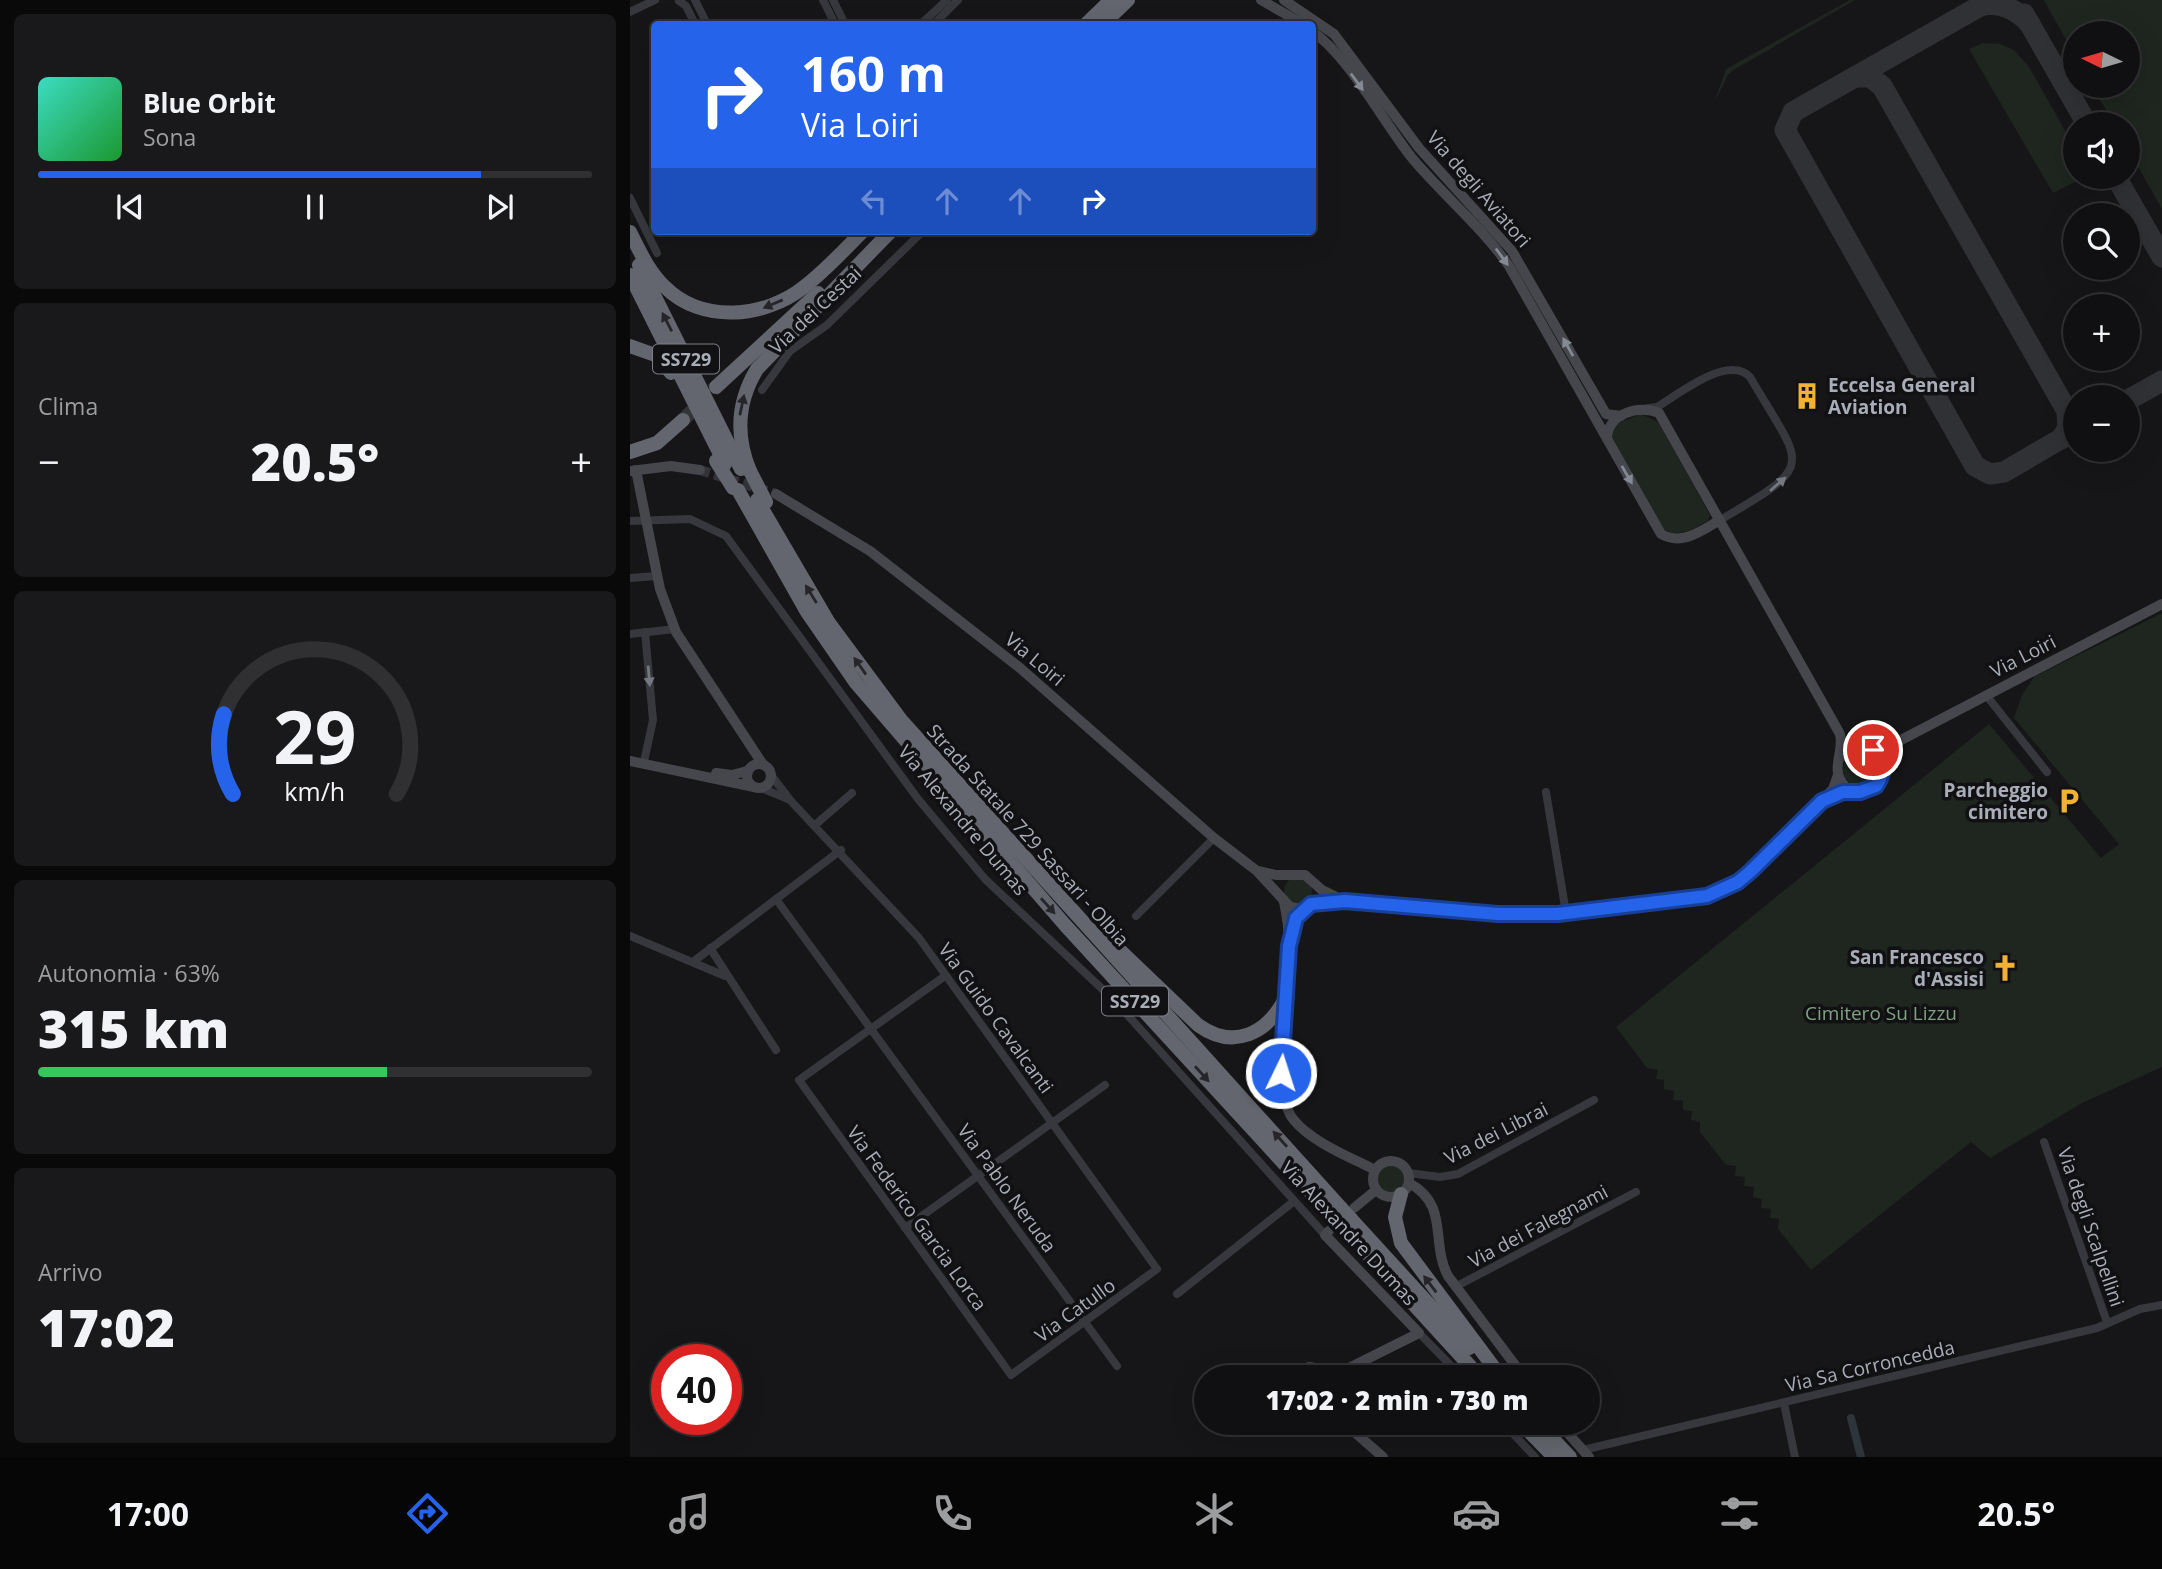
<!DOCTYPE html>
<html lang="it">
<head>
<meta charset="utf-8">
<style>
	:root { --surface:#101012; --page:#19191b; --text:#f1f3f6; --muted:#9c9d9f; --line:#303032; --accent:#2563eb }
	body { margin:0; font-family:"Open Sans",sans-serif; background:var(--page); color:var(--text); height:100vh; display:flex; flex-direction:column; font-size:26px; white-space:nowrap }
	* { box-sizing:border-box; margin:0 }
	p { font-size:23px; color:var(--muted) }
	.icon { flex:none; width:38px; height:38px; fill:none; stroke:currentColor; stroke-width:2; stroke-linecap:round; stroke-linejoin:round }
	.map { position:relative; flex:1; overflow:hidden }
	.panel { display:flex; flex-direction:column; gap:14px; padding:14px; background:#09090a; width:630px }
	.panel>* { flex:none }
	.banner { position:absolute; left:21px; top:21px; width:665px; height:214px; border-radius:7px; box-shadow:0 7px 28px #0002,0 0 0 2px var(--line); background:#2563eb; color:#fff; overflow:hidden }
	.needle { width:46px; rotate:275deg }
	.controls { position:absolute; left:1433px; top:21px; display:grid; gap:14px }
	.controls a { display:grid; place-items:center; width:77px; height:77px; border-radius:50%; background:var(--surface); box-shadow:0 7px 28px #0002,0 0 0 2px var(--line); font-size:35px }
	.speed { position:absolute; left:21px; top:1344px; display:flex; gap:14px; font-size:35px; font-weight:700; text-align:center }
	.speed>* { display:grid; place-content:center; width:91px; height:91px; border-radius:50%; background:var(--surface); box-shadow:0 7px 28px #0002,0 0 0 2px var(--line); line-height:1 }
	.speed .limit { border:10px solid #d22; background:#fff; color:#111 }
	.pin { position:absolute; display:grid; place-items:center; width:60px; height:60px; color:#fff; margin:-30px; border:4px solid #fff; border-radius:50%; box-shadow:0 2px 7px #0007 }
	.me { position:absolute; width:77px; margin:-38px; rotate:4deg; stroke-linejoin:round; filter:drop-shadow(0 0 5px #0008) }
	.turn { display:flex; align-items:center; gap:24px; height:147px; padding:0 35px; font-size:32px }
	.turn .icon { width:91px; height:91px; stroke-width:2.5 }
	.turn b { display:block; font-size:49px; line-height:60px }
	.lanes { display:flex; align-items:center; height:66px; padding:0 35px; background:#0003; justify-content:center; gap:35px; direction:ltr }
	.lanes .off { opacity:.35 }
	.big { font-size:52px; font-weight:800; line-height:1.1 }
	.panel .tile { flex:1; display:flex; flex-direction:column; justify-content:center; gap:10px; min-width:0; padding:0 24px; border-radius:10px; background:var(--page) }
	.panel .dial { align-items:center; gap:0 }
	.dial svg { height:182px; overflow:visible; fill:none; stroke:var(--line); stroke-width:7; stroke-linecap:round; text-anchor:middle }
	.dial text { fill:var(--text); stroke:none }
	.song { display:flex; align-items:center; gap:21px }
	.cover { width:84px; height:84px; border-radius:10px; background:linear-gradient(135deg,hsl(170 70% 55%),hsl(130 70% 35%)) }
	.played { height:7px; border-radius:4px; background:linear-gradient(90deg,var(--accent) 80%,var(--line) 80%) }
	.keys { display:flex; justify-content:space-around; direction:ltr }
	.heat { display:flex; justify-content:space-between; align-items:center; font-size:38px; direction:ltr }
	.charge { height:10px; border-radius:5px; background:linear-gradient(90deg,#34c759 63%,var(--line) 0) }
	.trip { position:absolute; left:564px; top:1365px; width:406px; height:70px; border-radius:35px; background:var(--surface); box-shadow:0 7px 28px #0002,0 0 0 2px var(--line); font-weight:800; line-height:70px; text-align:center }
	.tab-bar { display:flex; height:112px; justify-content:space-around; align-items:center; background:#060607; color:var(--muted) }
	.tab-bar .icon { width:49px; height:49px }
	.tab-bar .selected { color:var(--accent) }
	.tab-bar b { font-size:32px; color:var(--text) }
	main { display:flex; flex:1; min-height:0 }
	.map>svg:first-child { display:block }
	.green { fill:#1e261f }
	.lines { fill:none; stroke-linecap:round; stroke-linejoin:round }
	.canal { stroke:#2c353c; stroke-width:8 }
	.taxiway { stroke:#303135; stroke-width:21 }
	.secondary-tunnel { stroke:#333438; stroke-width:10; stroke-dasharray:10 5; stroke-linecap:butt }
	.highway-tunnel { stroke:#333438; stroke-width:14; stroke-dasharray:14 7; stroke-linecap:butt }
	.street { stroke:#37383d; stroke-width:8 }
	.secondary { stroke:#45474d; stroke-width:10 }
	.highway { stroke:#63666e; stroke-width:14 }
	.highway-bridge { stroke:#63666e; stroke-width:14 }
	.oneway { fill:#858993 }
	.oneway2 { fill:#26262a }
	.oneway3 { fill:#757881 }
	.route-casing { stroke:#184099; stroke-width:18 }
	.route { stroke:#2563eb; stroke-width:12 }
	.labels { text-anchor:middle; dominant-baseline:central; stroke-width:7; stroke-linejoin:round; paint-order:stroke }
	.shield { fill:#111113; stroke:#7b7e86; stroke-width:2 }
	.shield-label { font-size:18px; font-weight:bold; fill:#a8adb8 }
	.street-label { font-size:19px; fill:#a8adb8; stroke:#111113 }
	.poi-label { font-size:19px; font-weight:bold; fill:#a8adb8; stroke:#111113; text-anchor:end }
	.park-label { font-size:19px; fill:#7fa381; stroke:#111113 }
</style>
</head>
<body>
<main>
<section class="panel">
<div class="tile">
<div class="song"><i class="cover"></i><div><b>Blue Orbit</b><p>Sona</p></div></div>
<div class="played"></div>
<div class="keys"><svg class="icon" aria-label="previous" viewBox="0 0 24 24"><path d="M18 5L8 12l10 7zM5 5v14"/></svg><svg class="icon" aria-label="pause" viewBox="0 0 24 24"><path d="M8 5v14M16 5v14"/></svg><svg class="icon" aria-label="next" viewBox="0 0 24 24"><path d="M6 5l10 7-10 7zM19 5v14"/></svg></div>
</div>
<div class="tile"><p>Clima</p>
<div class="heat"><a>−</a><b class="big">20.5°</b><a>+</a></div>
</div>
<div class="tile dial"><svg viewBox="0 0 100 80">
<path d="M14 69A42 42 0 1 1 86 69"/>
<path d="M14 69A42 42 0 0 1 10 34" stroke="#2563eb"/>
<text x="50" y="56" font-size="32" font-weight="700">29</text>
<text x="50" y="72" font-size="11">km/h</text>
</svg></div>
<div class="tile"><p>Autonomia · 63%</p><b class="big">315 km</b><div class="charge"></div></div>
<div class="tile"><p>Arrivo</p><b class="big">17:02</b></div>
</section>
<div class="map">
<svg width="1532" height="1457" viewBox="0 0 1532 1457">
	<rect width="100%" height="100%" fill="#161618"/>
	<!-- green -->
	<g class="green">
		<polygon points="1220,0 1225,0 1105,69 1098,75 1084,103 1096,69"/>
		<polygon points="1414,0 1532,0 1532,209 1498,149 1498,124 1484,124 1462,86 1498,86 1498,33 1446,33 1445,56"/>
		<polygon points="1353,43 1370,44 1384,50 1399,67 1445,148 1445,182 1423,193 1339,49"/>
		<path d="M1011 414 1028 422 1080 515 1078 521C1062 529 1051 538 1034 530L982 438V430L988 423Z"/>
		<polygon points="1532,613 1532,1067 1452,1103 1360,1158 1341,1142 1181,1270 1148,1229 1149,1219 1140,1218 1141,1209 1131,1208 1132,1199 1123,1197 1124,1187 1114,1186 1115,1177 1105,1176 1106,1166 1096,1165 1070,1132 1070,1122 1061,1120 1062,1111 1053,1110 1053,1101 1043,1100 1044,1091 1034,1089 1034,1080 1026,1079 1028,1070 1017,1068 986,1027 1359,724 1471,858 1489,844 1384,718 1392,695 1404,677"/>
		<circle cx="1230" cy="769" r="17"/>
		<circle cx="668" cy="891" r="14"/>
		<circle cx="761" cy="1179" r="14"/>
	</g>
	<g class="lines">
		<!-- canal -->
		<polyline class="canal" points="1221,1418 1231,1457"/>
		<!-- taxiway -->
		<g class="taxiway">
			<polyline points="1394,14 1457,124"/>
			<path d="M1400 24C1386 9 1370 1 1350 6L1163 112 1155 130 1345 466 1360 474 1374 472 1446 430"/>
			<polyline points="1225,77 1240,77 1252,86 1437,411 1438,428 1431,439"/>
			<polyline points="1486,177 1532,257"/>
			<polyline points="1498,400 1532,381"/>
		</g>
		<!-- secondary-tunnel -->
		<polyline class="secondary-tunnel" points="70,470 146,494"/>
		<!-- highway-tunnel -->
		<polyline class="highway-tunnel" points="53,420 86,387"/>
		<!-- street -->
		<g class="street">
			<polyline points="65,0 77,24"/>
			<polyline points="193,0 205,24"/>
			<polyline points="203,0 215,24"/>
			<polyline points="49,1 56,6 65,24"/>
			<polyline points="0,12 25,0"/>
			<polyline points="291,24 317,0"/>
			<polyline points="304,24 328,0"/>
			<polyline points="0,198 27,253"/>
			<polyline points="132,390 160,351 197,325 293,231"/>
			<path d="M1018 408 1027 407C1049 394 1098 354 1120 377 1173 468 1189 463 1090 520"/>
			<polyline points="0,521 60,519 96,536 288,799 355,879 485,1001 695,1235"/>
			<polyline points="0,578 27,576"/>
			<polyline points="0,634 45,629"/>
			<polyline points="1356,695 1417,772"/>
			<polyline points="15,757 23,720 15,632"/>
			<polyline points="141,775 160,800 289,938 527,1269 381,1375 169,1080 315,976"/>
			<polyline points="131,788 158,799"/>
			<polyline points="916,792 936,913"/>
			<polyline points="185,825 222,793"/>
			<polyline points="146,899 487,1366"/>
			<polyline points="506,916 584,838"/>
			<polyline points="0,936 95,976"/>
			<polyline points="80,948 146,1050"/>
			<polyline points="64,961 211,850"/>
			<polyline points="1414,1142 1477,1322"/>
			<polyline points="779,1173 810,1177 828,1174 964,1100"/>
			<polyline points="275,1228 475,1085"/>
			<polyline points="825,1287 1006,1192"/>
			<polyline points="547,1294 663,1202"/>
			<polyline points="789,1333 832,1377"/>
			<polyline points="1154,1403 1165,1457"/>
			<polyline points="873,1423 905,1457"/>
			<polyline points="953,1450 1467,1328 1510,1309 1532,1305"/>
		</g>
		<!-- secondary -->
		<g class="secondary">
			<polyline points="631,0 673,24"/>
			<polyline points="654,0 704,34 789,148 882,251 976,414 991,416"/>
			<path d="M682 31C720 58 752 120 782 158 813 195 851 226 879 266L1031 534C1052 546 1071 531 1090 520"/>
			<path d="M977 439C977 414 1009 404 1029 413L1210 734C1214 750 1203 766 1210 779 1223 806 1256 787 1252 762L1238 747 1219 749 1210 758"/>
			<polyline points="6,470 30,589 46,632 132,763"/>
			<polyline points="0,471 41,466 70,470"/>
			<polyline points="146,494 240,551 390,668 584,838 627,871 660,907 671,909 686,903 715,901"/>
			<polyline points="1243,750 1271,740 1532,604"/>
			<polyline points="0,761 124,787"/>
			<circle cx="129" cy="776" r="12"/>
			<polyline points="86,773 102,775 117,771"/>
			<polyline points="629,871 646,875 675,875 692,890 715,901 868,914 928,914 1077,896 1108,882 1134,860 1203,789 1208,775"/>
			<path d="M654 902C657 916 659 930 659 944 660 987 638 1086 663 1119 681 1142 720 1157 745 1170"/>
			<circle cx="761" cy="1179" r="18"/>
			<path d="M779 1183C820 1205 800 1242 818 1276L894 1377"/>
			<polyline points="724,1208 746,1190"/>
			<polyline points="699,1231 695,1235 789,1333 715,1370 708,1377"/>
			<polyline points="664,1377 679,1367 691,1369 698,1377"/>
			<polyline points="714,1423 753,1457"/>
			<polyline points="929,1423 959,1457"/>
		</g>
		<!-- highway -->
		<g class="highway">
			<polyline points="456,24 481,0"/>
			<polyline points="473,24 498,0"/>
			<path d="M0 232C10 252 19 272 35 287 72 324 135 318 174 287 195 271 214 250 233 231"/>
			<polyline points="9,265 111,469"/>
			<polyline points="0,275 95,464"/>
			<polyline points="0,346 28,356 41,373"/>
			<polyline points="86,387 188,293"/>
			<polyline points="0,452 27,443 53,420"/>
			<path d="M120 471C105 435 107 402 127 369L261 231"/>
			<polyline points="108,490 177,612 226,683 435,925 704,1218"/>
			<polyline points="127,500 199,623 271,720 711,1208"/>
			<path d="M476 937 568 1025C604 1051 638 1033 656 997"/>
			<polyline points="771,1194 765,1217 771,1243 871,1377"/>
			<polyline points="721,1219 839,1348"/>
			<polyline points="713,1227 850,1377"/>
			<polyline points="891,1423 924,1457"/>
			<polyline points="908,1423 940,1457"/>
		</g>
		<!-- highway-bridge -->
		<g class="highway-bridge">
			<polyline points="86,461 103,488"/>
			<polyline points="120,471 136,502"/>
			<polyline points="711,1208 721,1219"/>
			<polyline points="704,1218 713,1227"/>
		</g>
	</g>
	<!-- one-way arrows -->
	<defs><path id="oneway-solid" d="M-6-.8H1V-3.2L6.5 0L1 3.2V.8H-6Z" transform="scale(1.75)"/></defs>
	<g class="oneway">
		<use href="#oneway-solid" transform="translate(727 82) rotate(54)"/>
		<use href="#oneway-solid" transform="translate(872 257) rotate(54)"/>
		<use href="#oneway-solid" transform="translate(938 347) rotate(-119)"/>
		<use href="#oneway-solid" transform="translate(997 475) rotate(60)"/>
	</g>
	<g class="oneway2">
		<use href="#oneway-solid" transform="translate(143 304) rotate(157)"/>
		<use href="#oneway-solid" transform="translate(37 322) rotate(-117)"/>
		<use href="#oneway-solid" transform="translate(112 405) rotate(-78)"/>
		<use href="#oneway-solid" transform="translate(181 594) rotate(-122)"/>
		<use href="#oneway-solid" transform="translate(230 666) rotate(-125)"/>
		<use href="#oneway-solid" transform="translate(418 906) rotate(48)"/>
		<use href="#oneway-solid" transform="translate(572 1074) rotate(48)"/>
		<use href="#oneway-solid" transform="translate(650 1139) rotate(-132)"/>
		<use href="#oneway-solid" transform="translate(800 1284) rotate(-127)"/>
	</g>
	<g class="oneway3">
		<use href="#oneway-solid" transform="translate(1148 484) rotate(-41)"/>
		<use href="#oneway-solid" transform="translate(19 676) rotate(85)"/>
	</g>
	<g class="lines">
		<defs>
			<path id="route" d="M651 1073 659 946 666 918 681 904 715 901 868 914H928L1077 896 1108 882 1121 871 1192 801 1213 792H1230L1246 786C1255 773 1255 761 1243 750"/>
		</defs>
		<!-- route casing -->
		<use href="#route" class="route-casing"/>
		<!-- route -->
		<use href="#route" class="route"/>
	</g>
	<!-- icons -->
	<defs>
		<symbol id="building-bare" viewBox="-9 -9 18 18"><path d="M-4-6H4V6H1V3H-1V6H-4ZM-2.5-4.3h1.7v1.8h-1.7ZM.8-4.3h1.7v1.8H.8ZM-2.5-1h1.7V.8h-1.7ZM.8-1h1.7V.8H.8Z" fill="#f2b134" stroke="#111113" stroke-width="2.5" paint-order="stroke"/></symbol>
		<symbol id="parking-bare" viewBox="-9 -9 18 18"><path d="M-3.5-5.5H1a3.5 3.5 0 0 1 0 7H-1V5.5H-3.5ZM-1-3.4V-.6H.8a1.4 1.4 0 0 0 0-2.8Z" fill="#f2b134" stroke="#111113" stroke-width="2.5" paint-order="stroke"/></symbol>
		<symbol id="church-bare" viewBox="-9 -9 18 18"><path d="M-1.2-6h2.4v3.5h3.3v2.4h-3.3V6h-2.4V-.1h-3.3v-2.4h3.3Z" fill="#f2b134" stroke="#111113" stroke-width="2.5" paint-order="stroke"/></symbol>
	</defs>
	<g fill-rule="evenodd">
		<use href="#building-bare" x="1158" y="377" width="38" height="38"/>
		<use href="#parking-bare" x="1420" y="782" width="38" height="38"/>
		<use href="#church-bare" x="1356" y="949" width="38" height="38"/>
	</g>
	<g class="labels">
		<!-- shield labels -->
		<g class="shield">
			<rect x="23" y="344.5" width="66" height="29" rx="5"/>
			<rect x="472" y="986.5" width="66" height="29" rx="5"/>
		</g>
		<g class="shield-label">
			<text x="56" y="359">SS729</text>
			<text x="505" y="1001">SS729</text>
		</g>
		<!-- street labels -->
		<g class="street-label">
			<text transform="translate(849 189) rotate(49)">Via degli Aviatori</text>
			<text transform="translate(185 310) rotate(-43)">Via dei Cestai</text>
			<text transform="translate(1393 656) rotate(-27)">Via Loiri</text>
			<text transform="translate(405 659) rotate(40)">Via Loiri</text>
			<text transform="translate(333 820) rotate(50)">Via Alexandre Dumas</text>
			<text transform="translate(398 835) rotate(48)">Strada Statale 729 Sassari - Olbia</text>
			<text transform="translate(366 1018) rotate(54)">Via Guido Cavalcanti</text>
			<text transform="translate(866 1133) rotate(-27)">Via dei Librai</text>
			<text transform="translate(377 1188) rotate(54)">Via Pablo Neruda</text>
			<text transform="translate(287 1218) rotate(54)">Via Federico Garcia Lorca</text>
			<text transform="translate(908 1226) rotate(-28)">Via dei Falegnami</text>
			<text transform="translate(1461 1227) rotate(71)">Via degli Scalpellini</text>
			<text transform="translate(719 1233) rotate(47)">Via Alexandre Dumas</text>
			<text transform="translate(445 1310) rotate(-36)">Via Catullo</text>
			<text transform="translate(1240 1366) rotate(-13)">Via Sa Corroncedda</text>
		</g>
		<!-- poi labels -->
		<g class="poi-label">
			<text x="1198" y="385" text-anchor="start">Eccelsa General<tspan x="1198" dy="22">Aviation</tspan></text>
			<text x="1418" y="790">Parcheggio<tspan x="1418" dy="22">cimitero</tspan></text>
			<text x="1354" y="957">San Francesco<tspan x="1354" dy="22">d'Assisi</tspan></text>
		</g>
		<!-- park labels -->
		<g class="park-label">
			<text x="1251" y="1013">Cimitero Su Lizzu</text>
		</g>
	</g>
</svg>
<div class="controls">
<a><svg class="needle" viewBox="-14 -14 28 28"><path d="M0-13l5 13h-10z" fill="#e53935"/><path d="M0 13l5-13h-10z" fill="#9c9d9f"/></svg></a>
<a><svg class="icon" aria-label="sound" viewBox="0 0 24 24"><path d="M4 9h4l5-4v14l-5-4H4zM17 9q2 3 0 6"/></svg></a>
<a><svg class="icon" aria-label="search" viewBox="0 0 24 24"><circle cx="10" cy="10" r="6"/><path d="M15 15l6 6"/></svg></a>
<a>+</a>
<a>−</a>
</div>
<div class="speed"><div class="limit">40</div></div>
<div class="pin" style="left:1243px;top:750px;background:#d93025"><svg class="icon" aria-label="arrive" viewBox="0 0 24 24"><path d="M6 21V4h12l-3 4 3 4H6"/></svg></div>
<svg class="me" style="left:651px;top:1073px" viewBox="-20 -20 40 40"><circle r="17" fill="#2563eb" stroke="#fff" stroke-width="3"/><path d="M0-11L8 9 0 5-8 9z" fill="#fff"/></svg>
<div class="trip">17:02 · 2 min · 730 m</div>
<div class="banner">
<div class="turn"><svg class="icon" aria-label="right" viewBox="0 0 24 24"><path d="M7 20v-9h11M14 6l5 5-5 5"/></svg><div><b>160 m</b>Via Loiri</div></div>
<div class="lanes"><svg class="icon off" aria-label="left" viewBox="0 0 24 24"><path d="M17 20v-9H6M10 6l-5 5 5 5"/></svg><svg class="icon off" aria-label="ahead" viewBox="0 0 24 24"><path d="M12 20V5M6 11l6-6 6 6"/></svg><svg class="icon off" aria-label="ahead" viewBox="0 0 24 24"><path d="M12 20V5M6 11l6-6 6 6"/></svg><svg class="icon" aria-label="right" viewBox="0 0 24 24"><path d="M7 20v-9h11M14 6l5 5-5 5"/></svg></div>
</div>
</div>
</main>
<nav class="tab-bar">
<b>17:00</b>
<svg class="icon selected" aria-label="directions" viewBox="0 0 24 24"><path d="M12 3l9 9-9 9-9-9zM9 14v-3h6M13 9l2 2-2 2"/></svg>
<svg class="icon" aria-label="music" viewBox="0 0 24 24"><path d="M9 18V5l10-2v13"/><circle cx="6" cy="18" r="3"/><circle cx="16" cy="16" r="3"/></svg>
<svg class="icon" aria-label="phone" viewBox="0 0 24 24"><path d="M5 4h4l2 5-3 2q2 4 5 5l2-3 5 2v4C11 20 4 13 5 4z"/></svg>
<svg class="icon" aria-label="climate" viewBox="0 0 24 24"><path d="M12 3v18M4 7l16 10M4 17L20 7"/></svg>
<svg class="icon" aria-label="car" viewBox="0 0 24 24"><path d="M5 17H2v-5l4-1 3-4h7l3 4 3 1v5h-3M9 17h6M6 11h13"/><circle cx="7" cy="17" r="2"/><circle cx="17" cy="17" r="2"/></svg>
<svg class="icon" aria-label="filters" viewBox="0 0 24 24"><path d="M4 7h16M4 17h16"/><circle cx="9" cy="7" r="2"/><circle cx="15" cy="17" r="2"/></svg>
<b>20.5°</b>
</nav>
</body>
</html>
